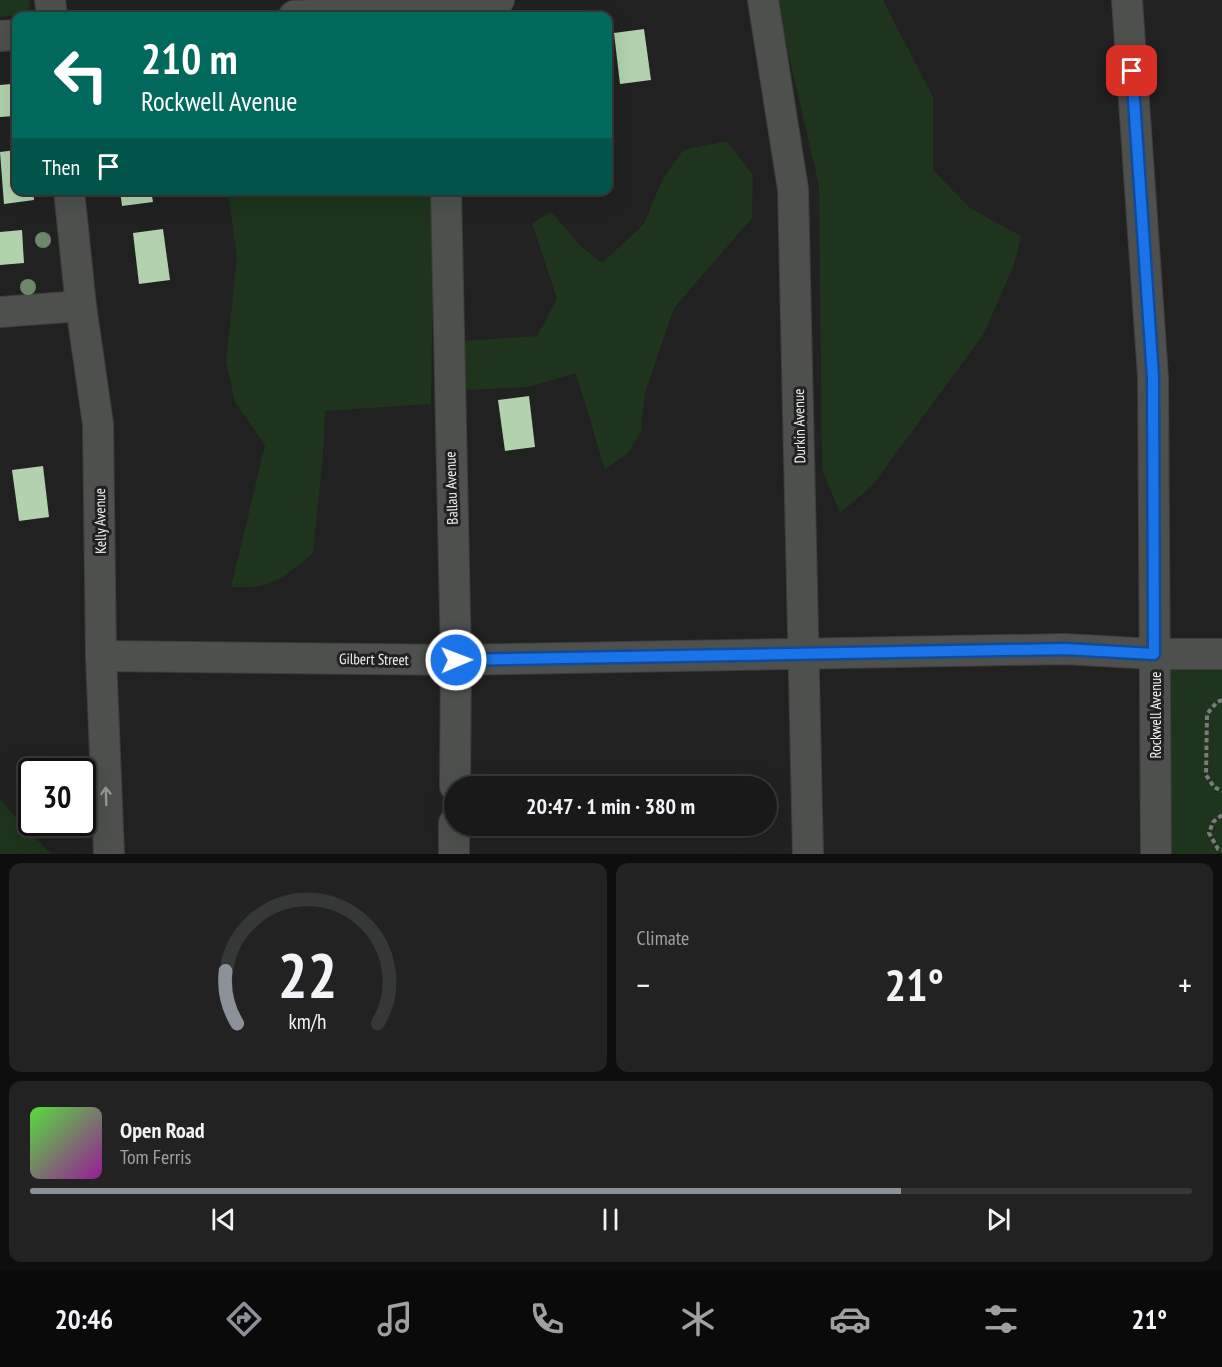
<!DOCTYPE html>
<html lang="en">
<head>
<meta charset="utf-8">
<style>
	:root { --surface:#181918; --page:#212221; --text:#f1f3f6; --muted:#9fa0a2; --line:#363837; --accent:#8c9099 }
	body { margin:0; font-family:"PT Sans Narrow",sans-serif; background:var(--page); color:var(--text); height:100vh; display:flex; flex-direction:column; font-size:22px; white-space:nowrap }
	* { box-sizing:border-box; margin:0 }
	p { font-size:20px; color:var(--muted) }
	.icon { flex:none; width:33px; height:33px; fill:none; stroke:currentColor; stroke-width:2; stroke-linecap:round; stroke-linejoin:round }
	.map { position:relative; height:854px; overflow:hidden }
	.drawer { display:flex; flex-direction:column; gap:9px; padding:9px; background:#0d0e0d; flex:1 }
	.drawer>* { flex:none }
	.guide { position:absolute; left:12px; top:12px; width:600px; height:183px; border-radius:12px; box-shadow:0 6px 24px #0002,0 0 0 2px var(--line); background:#00695c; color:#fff; overflow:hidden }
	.speed { position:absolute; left:18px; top:758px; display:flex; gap:12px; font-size:30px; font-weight:700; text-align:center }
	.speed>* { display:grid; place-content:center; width:78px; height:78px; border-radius:50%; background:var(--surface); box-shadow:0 6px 24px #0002,0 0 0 2px var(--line); line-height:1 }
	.speed .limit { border:3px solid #111; border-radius:9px; background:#fff; color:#111 }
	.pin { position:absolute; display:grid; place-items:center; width:51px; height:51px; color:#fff; margin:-26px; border-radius:12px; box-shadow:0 3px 9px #0006 }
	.me { position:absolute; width:66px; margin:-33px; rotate:89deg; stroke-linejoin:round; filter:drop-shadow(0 0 4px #0008) }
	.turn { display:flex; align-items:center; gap:21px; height:126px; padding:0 30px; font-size:27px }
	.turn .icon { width:78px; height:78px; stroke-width:2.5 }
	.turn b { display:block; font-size:42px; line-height:51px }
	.then { display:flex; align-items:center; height:57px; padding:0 30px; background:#0003; gap:12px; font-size:22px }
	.big { font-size:45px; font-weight:700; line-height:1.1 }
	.drawer .widget { flex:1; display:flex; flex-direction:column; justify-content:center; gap:9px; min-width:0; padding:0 21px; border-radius:12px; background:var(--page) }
	.drawer .dial { align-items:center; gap:0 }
	.dial svg { height:156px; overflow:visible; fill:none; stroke:var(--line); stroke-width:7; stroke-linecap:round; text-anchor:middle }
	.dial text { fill:var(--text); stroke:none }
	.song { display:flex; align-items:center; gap:18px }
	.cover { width:72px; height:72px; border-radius:9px; background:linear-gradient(135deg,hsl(110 70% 55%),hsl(300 70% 35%)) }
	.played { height:6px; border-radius:3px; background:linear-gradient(90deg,var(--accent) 75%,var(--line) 75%) }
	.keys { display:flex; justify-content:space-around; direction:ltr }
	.heat { display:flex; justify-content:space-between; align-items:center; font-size:33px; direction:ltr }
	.drawer .tiles { flex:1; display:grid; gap:9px; grid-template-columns:1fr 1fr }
	.widget:last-child { grid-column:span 2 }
	.trip { position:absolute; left:444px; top:776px; width:333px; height:60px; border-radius:30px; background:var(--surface); box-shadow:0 6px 24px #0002,0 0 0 2px var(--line); font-weight:700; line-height:60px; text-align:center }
	.tab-bar { display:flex; height:96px; justify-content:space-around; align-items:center; background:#0a0a0a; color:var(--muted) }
	.tab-bar .icon { width:42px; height:42px }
	.tab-bar .selected { color:var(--accent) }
	.tab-bar b { font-size:27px; color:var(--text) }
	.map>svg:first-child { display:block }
	.green { fill:#1e341c }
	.building { fill:#b1d2ad }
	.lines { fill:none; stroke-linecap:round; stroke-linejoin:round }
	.minor-casing { stroke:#3d3e3c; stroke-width:32 }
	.path { stroke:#7a7c7a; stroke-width:4; stroke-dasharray:4.5 3; stroke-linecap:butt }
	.minor { stroke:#4e504e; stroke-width:30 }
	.tree { fill:#6e896a }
	.oneway { stroke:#979997 }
	.route-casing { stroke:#114b97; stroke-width:15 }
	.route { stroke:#1a73e8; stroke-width:10 }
	.labels { text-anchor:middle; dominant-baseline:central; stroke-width:6; stroke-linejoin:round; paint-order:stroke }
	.street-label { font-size:15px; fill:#f1f3f1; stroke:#202120 }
</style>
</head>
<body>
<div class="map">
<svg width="1222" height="854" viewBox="0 0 1222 854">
	<rect width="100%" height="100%" fill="#202120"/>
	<!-- green -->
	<g class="green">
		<polygon points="0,0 29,0 30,7 27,14 0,17"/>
		<polygon points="776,0 883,0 933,97 933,170 970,208 1021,236 1014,265 983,335 872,486 840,513 822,469 819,186"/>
		<polygon points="727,141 753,175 752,218 674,308 645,393 641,431 630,451 605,470 576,373 529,387 464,390 464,341 537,336 557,299 532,223 551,212 582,247 602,263 644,224 662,180 683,150"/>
		<path d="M230 191H434L431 404 325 411 323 456 313 553C282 578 274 590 231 587L265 445 235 402 226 361 237 257 228 194Z"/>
		<polygon points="1160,659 1222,660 1222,854 1165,854"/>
		<polygon points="0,800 51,854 0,854"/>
	</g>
	<!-- building -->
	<g class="building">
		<polygon points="644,29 651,80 620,84 614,33"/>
		<polygon points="11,84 14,116 0,117 0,85"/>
		<polygon points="16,150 16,190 33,190 34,200 4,204 0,152"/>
		<polygon points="120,190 151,190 153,202 122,206"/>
		<polygon points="163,229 170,280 139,284 133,233"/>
		<polygon points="22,230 24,263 0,265 0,232"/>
		<polygon points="529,396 535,447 505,451 498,400"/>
		<polygon points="43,466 49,517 19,521 12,470"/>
	</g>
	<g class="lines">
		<defs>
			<g id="minor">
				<polyline points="50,0 52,16"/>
				<polyline points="763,0 793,189 808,854"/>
				<polyline points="1127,0 1153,377 1156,854"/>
				<polyline points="294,16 452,7 499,0"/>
				<polyline points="0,36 16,35"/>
				<polyline points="69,190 81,306 98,424 101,656 109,854"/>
				<polyline points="446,190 456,660 455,786"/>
				<polyline points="0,312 81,306"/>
				<polyline points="101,656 456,660 1065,649 1154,654 1222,654"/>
				<polyline points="454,854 454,823"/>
			</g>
		</defs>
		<!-- minor casing -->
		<use href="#minor" class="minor-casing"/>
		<!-- path -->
		<g class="path">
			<polyline points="1222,700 1217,702 1207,714 1206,775 1214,787 1222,791"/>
			<polyline points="1222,815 1213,822 1209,833 1218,849 1222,850"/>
		</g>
		<!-- minor -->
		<use href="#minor" class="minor"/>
	</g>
	<!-- trees -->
	<g class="tree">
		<circle cx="43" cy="240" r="8"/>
		<circle cx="28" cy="287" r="8"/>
	</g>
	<!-- one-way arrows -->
	<defs><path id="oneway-shaft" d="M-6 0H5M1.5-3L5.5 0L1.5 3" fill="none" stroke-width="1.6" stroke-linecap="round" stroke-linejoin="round" transform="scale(1.5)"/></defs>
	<use class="oneway" href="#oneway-shaft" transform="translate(106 796) rotate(-92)"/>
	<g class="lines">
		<defs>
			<polyline id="route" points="456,660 1065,649 1154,654 1153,377 1132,71"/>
		</defs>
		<!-- route casing -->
		<use href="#route" class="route-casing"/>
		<!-- route -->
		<use href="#route" class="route"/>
	</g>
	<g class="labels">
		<!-- street labels -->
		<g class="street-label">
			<text transform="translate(799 426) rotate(-91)">Durkin Avenue</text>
			<text transform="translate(451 488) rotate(-92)">Ballau Avenue</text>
			<text transform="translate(100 521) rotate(-91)">Kelly Avenue</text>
			<text transform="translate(374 659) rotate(1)">Gilbert Street</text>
			<text transform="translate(1155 715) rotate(-90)">Rockwell Avenue</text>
		</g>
	</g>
</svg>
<div class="speed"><div class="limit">30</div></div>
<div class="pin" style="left:1132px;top:71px;background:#d93025"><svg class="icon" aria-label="arrive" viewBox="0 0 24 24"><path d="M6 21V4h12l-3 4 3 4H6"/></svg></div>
<svg class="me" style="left:456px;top:660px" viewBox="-20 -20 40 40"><circle r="17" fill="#1a73e8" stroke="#fff" stroke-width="3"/><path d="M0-11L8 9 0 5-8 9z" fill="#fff"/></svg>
<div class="trip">20:47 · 1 min · 380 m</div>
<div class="guide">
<div class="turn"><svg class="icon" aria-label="left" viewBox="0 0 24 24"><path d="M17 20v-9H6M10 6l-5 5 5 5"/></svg><div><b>210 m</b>Rockwell Avenue</div></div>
<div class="then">Then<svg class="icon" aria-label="arrive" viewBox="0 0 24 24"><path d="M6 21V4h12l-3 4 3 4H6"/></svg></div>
</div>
</div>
<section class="drawer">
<div class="tiles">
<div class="widget dial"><svg viewBox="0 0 100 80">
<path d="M14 69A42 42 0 1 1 86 69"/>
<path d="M14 69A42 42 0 0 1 8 42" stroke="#8c9099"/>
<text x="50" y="56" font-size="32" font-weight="700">22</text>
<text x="50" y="72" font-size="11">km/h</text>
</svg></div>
<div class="widget"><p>Climate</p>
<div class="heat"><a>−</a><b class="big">21°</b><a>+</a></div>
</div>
<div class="widget">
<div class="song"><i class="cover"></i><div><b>Open Road</b><p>Tom Ferris</p></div></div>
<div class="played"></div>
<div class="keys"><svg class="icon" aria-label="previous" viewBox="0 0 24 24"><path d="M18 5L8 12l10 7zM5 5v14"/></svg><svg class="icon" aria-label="pause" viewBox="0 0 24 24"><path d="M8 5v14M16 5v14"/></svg><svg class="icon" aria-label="next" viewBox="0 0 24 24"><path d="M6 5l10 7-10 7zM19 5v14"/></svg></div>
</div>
</div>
</section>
<nav class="tab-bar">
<b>20:46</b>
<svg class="icon selected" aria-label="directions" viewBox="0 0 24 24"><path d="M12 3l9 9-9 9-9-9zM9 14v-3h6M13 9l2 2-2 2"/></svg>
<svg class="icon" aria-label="music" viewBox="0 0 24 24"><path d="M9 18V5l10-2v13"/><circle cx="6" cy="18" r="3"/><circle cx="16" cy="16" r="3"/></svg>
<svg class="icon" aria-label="phone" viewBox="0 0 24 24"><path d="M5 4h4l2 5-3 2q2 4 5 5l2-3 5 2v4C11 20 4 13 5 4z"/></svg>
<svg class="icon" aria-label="climate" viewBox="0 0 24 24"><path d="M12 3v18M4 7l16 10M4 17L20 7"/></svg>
<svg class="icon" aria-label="car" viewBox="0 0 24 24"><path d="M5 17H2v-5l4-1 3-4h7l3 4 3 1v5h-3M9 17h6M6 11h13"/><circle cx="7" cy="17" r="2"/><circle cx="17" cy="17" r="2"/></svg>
<svg class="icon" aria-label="filters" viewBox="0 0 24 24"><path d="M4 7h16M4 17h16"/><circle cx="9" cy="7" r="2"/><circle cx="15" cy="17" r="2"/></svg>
<b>21°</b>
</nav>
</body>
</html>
